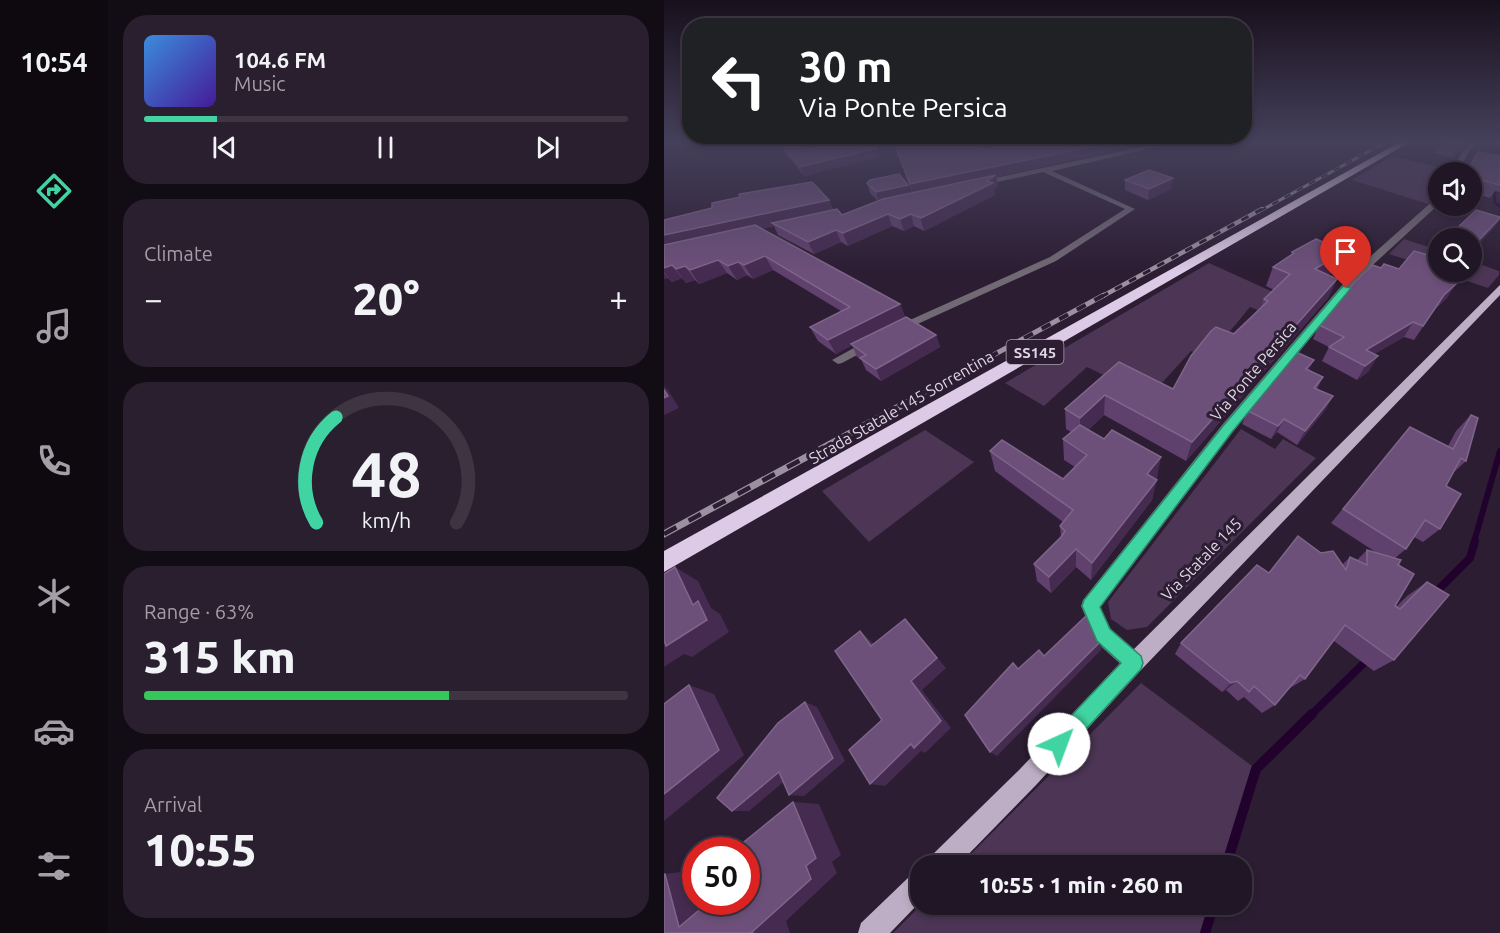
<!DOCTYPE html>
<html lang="en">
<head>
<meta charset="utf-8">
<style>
	:root { --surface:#211626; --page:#291f2e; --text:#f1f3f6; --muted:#a29fa7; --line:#3e3543; --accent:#40d4a2 }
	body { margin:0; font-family:Ubuntu,sans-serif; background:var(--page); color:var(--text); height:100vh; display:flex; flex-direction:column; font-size:22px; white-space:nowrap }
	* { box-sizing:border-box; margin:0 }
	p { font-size:20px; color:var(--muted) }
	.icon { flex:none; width:33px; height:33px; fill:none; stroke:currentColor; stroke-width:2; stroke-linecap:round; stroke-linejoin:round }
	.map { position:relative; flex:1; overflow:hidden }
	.sheet { display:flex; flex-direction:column; gap:15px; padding:15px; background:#120c15; width:556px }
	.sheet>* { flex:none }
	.banner { position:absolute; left:18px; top:18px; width:570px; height:126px; border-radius:24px; box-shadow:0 3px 9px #0003,0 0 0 2px var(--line); background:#202124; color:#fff; overflow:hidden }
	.buttons { position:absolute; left:764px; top:162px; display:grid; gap:12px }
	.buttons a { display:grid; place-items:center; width:54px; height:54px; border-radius:50%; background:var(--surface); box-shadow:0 3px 9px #0003,0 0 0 2px var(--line); font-size:30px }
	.speed { position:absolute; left:18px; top:837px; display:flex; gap:12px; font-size:30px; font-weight:700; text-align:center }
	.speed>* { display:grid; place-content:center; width:78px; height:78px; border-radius:50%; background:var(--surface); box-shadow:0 3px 9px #0003,0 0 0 2px var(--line); line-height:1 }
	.speed .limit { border:9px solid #d22; background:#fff; color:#111 }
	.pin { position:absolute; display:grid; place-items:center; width:51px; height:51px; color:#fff; margin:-62px -26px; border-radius:50% 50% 50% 0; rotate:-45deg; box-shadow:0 0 6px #0007 }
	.pin .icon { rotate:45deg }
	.me { position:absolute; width:66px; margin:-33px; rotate:43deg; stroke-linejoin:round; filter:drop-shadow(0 0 4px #0008) }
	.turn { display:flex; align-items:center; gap:21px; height:126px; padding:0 18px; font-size:27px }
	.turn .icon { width:78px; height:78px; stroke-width:2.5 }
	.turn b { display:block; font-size:42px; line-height:51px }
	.big { font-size:45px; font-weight:800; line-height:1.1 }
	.sheet .tile { flex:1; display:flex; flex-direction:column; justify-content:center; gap:9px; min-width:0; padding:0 21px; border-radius:24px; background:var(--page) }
	.sheet .dial { align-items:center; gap:0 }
	.dial svg { height:156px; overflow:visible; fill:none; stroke:var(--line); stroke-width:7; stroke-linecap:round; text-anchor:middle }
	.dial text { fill:var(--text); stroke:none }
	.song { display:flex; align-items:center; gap:18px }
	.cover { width:72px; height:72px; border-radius:9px; background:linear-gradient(135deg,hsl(210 70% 55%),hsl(260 70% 35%)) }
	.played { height:6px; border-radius:3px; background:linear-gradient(90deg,var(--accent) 15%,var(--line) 15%) }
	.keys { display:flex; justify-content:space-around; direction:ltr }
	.heat { display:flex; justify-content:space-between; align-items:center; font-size:33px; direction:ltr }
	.charge { height:9px; border-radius:4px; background:linear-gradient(90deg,#34c759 63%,var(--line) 0) }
	.trip { position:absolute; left:246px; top:855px; width:342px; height:60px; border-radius:24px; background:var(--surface); box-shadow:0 3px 9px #0003,0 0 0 2px var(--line); font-weight:800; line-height:60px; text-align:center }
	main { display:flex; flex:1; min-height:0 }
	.tabs { display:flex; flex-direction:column; width:108px; justify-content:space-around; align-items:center; background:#0d090f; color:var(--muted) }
	.tabs .icon { width:42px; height:42px }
	.tabs .on { color:var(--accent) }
	.tabs b { font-size:27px; color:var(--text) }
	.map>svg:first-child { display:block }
	.green { fill:#4c3555 }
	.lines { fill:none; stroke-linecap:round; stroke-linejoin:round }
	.stream-far3 { stroke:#21022c; stroke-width:3 }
	.stream-far2 { stroke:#21022c; stroke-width:6 }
	.stream-far1 { stroke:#21022c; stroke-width:8 }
	.stream { stroke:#21022c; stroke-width:10 }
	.minor { fill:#716974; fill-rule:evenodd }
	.major { fill:#beaec5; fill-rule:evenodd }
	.highway { fill:#ddcae6; fill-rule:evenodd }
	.rail-far3-casing { stroke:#9c90a1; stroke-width:3 }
	.rail-far2-casing { stroke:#9c90a1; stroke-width:4.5 }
	.rail-far1-casing { stroke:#9c90a1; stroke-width:5 }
	.rail-casing { stroke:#9c90a1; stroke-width:7 }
	.rail-far3 { stroke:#2c1d33; stroke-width:2; stroke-dasharray:7; stroke-linecap:butt }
	.rail-far2 { stroke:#2c1d33; stroke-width:3; stroke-dasharray:8; stroke-linecap:butt }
	.rail-far1 { stroke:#2c1d33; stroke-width:4; stroke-dasharray:10; stroke-linecap:butt }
	.rail { stroke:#2c1d33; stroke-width:4.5; stroke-dasharray:14; stroke-linecap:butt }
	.wall { fill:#60406d }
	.shaded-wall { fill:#452b50 }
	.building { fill:#6d507a; stroke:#7f658a; stroke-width:1.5 }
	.route { fill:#40d4a2; stroke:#2a8a69; stroke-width:1.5 }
	.labels { text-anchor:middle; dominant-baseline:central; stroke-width:6; stroke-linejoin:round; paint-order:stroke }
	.shield { fill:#2c1d33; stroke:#a99eaf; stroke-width:1.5 }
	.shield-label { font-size:15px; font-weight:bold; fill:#dfd6e4 }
	.street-label { font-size:16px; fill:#dfd6e4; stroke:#2c1d33 }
</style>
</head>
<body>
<main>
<nav class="tabs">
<b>10:54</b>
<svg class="icon on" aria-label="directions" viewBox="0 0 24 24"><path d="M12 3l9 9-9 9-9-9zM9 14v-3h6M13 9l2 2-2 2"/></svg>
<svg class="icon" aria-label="music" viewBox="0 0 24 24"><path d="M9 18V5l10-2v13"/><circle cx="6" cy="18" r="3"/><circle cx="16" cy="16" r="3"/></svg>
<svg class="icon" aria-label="phone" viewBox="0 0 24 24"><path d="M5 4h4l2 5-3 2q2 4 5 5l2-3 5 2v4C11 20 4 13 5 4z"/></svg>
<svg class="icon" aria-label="climate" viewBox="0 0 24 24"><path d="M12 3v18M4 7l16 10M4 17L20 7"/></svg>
<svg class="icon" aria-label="car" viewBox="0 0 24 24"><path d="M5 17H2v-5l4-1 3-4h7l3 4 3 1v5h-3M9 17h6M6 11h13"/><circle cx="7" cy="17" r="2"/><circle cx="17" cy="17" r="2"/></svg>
<svg class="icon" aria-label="filters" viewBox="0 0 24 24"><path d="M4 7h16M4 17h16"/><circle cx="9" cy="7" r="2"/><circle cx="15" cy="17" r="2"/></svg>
</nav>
<section class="sheet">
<div class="tile">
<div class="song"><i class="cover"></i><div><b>104.6 FM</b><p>Music</p></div></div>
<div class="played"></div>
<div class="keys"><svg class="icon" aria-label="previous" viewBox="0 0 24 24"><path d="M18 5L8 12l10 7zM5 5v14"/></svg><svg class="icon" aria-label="pause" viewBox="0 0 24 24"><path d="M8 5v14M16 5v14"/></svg><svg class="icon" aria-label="next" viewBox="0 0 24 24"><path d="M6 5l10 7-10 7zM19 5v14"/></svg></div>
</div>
<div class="tile"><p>Climate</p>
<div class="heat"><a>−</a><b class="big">20°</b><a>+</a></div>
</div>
<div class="tile dial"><svg viewBox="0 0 100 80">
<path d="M14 69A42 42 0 1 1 86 69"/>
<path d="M14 69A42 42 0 0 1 24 15" stroke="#40d4a2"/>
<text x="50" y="56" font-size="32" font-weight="700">48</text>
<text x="50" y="72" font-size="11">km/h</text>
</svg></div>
<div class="tile"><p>Range · 63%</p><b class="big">315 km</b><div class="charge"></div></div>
<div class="tile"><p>Arrival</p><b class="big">10:55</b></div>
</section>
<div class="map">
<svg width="836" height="933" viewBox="0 0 836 933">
	<rect width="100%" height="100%" fill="#2c1d33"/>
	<!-- green -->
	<g class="green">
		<polygon points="728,156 783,169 782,172 774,172 774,187 764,204 688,180"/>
		<polygon points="740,239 774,250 774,270 725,254"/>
		<polygon points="807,261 835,271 835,275 824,288 777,272 807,272"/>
		<polygon points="545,263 620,297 604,314 586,307 544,358 527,351 485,397 423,367 380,406 341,383"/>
		<polygon points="577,429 611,449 619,439 652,458 483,627 463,630 447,619 444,602"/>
		<polygon points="261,430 310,462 205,542 158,491"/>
		<polygon points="477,683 592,769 562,865 296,865"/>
		<polygon points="257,905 257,904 550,905 541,933 229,933"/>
	</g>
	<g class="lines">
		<!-- stream-far3 -->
		<polyline class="stream-far3" points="836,188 830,193 831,203 836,206"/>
		<!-- stream-far2 -->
		<polyline class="stream-far2" points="810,542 836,451"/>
		<!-- stream-far1 -->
		<g class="stream-far1">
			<polyline points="771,593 806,558 811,541"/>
			<polyline points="647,715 706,657"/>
		</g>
		<!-- stream -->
		<g class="stream">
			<polyline points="562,866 592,769 648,714"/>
			<polyline points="541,933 550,904"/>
		</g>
		<!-- minor -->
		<g class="minor">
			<polygon points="502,142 514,142 388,171 471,209 392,261 236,332 228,332 228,328 386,257 461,209 379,172 315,186 311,184 312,182"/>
			<polygon points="807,142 813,142 804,153 794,172 788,172 798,152"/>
			<polygon points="771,199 774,199 774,205 699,274 568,433 436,608 446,628 477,656 480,663 477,670 470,673 463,670 432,642 417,606 419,600 558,425 691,270"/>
			<polygon points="208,338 214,342 212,345 178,363 174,364 168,360"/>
		</g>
		<!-- major -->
		<g class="major">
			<polygon points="836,285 836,295 477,670 373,784 293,866 263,866 266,857 357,768 463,656"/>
			<polygon points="256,871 256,902 226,933 194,933 197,923 247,875"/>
		</g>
		<!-- highway -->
		<polygon class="highway" points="736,142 746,142 0,572 0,551"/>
		<defs>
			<polyline id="rail-far3" points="596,211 722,142"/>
			<polyline id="rail-far2" points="437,297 598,209"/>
			<polyline id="rail-far1" points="237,405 440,295"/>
			<polyline id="rail" points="0,534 240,404"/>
		</defs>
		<!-- rail-far3 casing -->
		<use href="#rail-far3" class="rail-far3-casing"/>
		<!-- rail-far2 casing -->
		<use href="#rail-far2" class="rail-far2-casing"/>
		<!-- rail-far1 casing -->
		<use href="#rail-far1" class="rail-far1-casing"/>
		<!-- rail casing -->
		<use href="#rail" class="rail-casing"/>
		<!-- rail-far3 -->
		<use href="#rail-far3" class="rail-far3"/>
		<!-- rail-far2 -->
		<use href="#rail-far2" class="rail-far2"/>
		<!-- rail-far1 -->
		<use href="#rail-far1" class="rail-far1"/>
		<!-- rail -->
		<use href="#rail" class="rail"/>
	</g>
	<!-- wall -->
	<g class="wall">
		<polygon points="229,142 304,142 321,150 471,143 431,155 332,177 334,186 330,189 331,195 260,231 250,226 240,231 228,226 184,246 177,242 150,254 114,235 110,226 96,229 236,304 241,317 272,335 276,347 217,381 202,370 197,359 193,357 188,345 172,354 154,341 146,327 177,311 109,270 89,279 83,275 73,280 63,273 35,284 31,280 22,283 18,278 8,282 4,278 0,279 0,220 165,200 169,210 178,215 214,201 206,193 203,183 246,193 248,193"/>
		<polygon points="775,142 806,142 788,157 770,153 776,142"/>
		<polygon points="118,145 142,150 215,157 140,176 122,154"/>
		<polygon points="814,152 836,156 836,192 831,191 826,198 807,192 807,172 802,172"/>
		<polygon points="461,180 507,189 484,200 461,190"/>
		<polygon points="836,219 829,228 807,252 807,238 785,238 787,234"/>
		<polygon points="628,252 672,270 664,275 673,279 664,298 522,461 440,415 424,430 493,478 491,480 488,500 427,580 412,567 387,593 373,581 370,564 397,537 396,526 399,522 331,471 326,451 399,479 411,467 400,460 399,439 407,432 402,429 401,409 455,362 509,389 597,307 600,299 610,290 602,286 609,267 627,255"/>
		<polygon points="717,268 735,269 790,283 783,298 771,309 750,340 740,337 710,354 705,371 693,380 658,361 665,347 649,339 655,325"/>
		<polygon points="650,360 644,371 659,377 653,389 669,396 661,410 633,445 613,432 607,439 578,424 584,411"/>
		<polygon points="807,415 802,461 788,474 782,486 776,529 759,542 750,537 742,549 731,558 734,565 731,606 732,607 743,596 763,582 730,660 710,671 670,641 641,679 626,688 625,688 611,705 598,713 580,697 574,701 562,690 558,692 511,654 517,643 605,573 657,553 678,565 686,557 693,560 703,550 713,553 667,523 746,427 784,446 792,431"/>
	</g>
	<!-- shaded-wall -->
	<g class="shaded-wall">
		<polygon points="443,142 471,142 471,143 431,155 332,177 334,186 330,189 331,195 260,231 246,184"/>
		<polygon points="799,142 806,142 788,157 795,145"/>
		<polygon points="213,148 215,157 140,176 136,167"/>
		<polygon points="509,178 507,189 484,200 485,189"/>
		<polygon points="244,185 247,196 215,203 212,192"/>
		<polygon points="165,200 170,213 108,223 110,226 0,250 0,235"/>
		<polygon points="224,214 228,226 184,246 179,233"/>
		<polygon points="247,214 250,226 240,231 236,219"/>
		<polygon points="836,218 829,228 807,252 813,242"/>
		<polygon points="172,230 177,242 150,254 144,242"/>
		<polygon points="681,251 672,270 642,289 651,269"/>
		<polygon points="101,256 109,270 89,279 80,265"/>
		<polygon points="54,260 63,273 35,284 26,270"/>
		<polygon points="74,262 83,275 73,280 64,266"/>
		<polygon points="8,265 18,278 8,282 0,272 0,268"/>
		<polygon points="21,266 31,280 22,283 12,269"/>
		<polygon points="0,273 4,278 0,279"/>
		<polygon points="673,279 664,298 522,461 528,442"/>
		<polygon points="792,284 783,298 770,309 780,295"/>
		<polygon points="236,304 241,317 172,354 164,340"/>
		<polygon points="749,322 740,337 695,363 702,350"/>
		<polygon points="272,335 276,347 217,381 212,369"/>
		<polygon points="714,356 705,371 693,380 701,366"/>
		<polygon points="650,360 643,374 642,369"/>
		<polygon points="0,386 4,390 15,408 0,415"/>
		<polygon points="441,395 440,415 416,437 416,418"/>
		<polygon points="669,396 661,410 633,445 641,431"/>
		<polygon points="620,419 613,432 607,439 614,426"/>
		<polygon points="497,457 493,478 479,494 483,474"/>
		<polygon points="493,480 488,500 427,580 428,563"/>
		<polygon points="412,549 412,567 387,593 385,577"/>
		<polygon points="11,567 34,581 47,608 56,614 65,632 28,657 20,654 0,667 0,639 29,605"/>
		<polygon points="241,619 282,668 258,690 287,728 261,753 257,751 221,786 206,784"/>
		<polygon points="196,631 209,643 220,657 207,646"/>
		<polygon points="439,639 437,650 333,756 326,752"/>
		<polygon points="573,681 562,690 558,692 567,683"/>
		<polygon points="25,685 50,694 80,755 0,821 0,794"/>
		<polygon points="141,702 153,707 181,761 140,796 125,795"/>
		<polygon points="115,772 129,774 85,811 68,811"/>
		<polygon points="129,802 155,804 177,855 168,862 173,873 122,921 126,933 89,933 88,932 142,866"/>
		<polygon points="32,870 32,902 51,902 15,927 1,874"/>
	</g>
	<!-- building -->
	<g class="building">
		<polygon points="137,142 142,150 176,142 207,142 213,148 136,167 118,145"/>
		<polygon points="230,142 304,142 321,150 353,142 443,142 431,146 246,184"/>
		<polygon points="780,142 799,142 795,145"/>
		<polygon points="814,152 836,156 836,183 835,185 807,177 807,172 803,172"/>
		<polygon points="485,170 509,178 485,189 461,180"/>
		<polygon points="235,174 244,185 212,192 203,183 206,180"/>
		<polygon points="332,175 323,181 329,183 257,218 247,214 236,219 224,214 179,233 172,230 144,242 108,223 173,209 178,215 219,199"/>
		<polygon points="148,182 165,200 0,235 0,220 48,208 48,203 76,197 75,194"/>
		<polygon points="812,210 836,217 836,218 813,242 807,240 807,238 802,238 787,234"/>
		<polygon points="91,225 236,304 164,340 146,327 186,307 101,256 80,265 74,262 64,266 54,260 26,270 21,266 12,269 8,265 0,268 0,245"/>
		<polygon points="652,239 681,251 651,269 673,279 528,442 441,395 416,418 401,409 455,362 509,389 527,356 547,331 552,327 570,334 604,301 600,299 626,274 609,267 630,253 628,252"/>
		<polygon points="750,251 774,258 774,272 798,272 790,283 792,284 780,295 759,326 749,322 702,350 714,356 701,366 665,347 680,337 655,325 690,283 709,265 717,268 720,264 735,269"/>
		<polygon points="242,317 272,335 212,369 196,358 202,355 187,344"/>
		<polygon points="632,352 650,360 642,369 659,377 650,388 669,396 641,431 620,419 614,426 584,411"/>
		<polygon points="0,390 4,396 0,398"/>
		<polygon points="807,415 814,418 802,461 797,458 782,486 797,494 776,529 761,520 742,549 679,509 746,427 789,449"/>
		<polygon points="416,425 440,439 448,430 497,457 483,474 493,480 428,563 412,549 385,577 370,564 397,537 401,531 396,526 409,510 326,451 338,440 399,479 423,455 399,439"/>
		<polygon points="634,536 657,553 669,551 682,570 686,557 703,565 703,550 737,560 734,565 750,574 731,606 736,609 763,582 785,595 730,660 681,625 641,679 636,675 611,705 590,686 585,692 573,681 567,683 517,643 593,565 605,573"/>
		<polygon points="11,567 29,605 34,601 43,620 2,646 0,640 0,574"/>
		<polygon points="423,615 431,631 439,639 326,752 301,715 349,663 354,669 375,650 380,656"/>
		<polygon points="241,619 273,658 247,681 277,721 250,748 247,744 206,784 185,750 218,720 171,651 196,631 207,646"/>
		<polygon points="25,685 55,750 0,794 0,704"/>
		<polygon points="141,702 169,758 125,795 115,772 68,811 53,798 114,723"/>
		<polygon points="129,802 152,858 142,866 147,879 88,932 89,933 0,933 0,874 1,874 15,927 45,902 82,902 82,850 70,850"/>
	</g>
	<!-- sky -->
	<linearGradient id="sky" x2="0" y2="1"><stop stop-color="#18101c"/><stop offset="0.52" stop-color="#45405b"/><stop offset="1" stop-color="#45405b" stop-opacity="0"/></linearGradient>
	<rect width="836" height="272" fill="url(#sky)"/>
	<!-- route -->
	<polygon class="route" points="679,286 687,288 568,432 436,607 446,629 477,656 479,663 477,669 402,751 395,754 388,751 385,744 388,736 457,663 433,641 418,606 420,600 559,426"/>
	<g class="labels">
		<!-- shield labels -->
		<rect class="shield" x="342.5" y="340" width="57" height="24" rx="4.5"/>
		<g class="shield-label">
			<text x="371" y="352">SS145</text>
		</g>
		<!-- street labels -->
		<g class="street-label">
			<text transform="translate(589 371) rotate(-50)">Via Ponte Persica</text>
			<text transform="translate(237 407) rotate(-30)">Strada Statale 145 Sorrentina</text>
			<text transform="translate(537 559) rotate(-46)">Via Statale 145</text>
		</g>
	</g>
</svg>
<div class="buttons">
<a><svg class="icon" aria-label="sound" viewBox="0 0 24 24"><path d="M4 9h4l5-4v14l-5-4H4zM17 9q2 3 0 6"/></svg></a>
<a><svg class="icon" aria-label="search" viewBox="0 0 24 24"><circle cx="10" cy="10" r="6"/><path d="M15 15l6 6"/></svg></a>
</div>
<div class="speed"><div class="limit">50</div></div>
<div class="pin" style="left:682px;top:288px;background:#d93025"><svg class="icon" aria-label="arrive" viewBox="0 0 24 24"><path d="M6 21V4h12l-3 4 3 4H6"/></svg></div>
<svg class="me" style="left:395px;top:744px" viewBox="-20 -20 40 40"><circle r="19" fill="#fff"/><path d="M0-13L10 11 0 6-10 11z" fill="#40d4a2"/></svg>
<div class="trip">10:55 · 1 min · 260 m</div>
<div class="banner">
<div class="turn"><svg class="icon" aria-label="left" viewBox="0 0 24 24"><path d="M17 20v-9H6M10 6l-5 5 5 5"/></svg><div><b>30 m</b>Via Ponte Persica</div></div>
</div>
</div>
</main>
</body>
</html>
